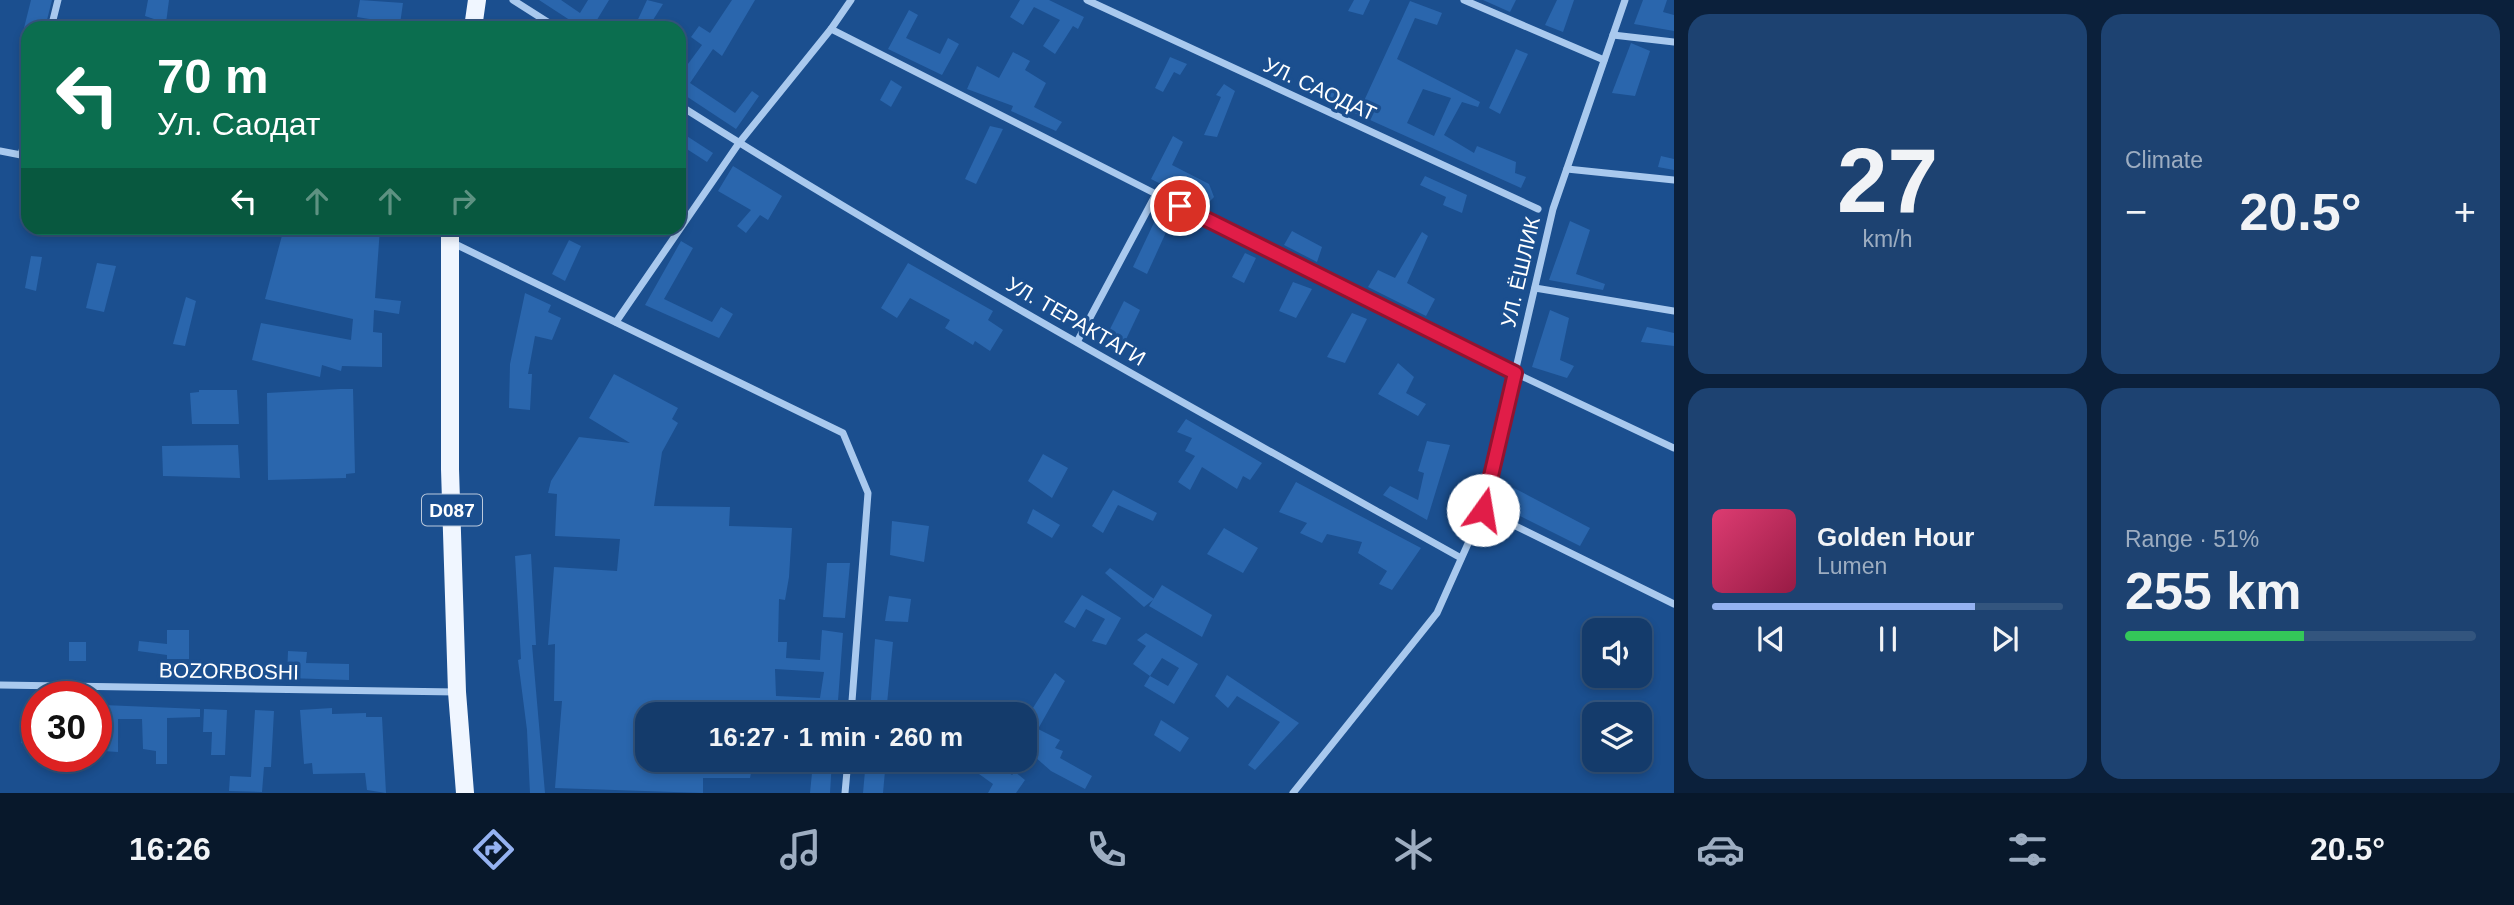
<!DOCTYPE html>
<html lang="en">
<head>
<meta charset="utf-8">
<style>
	:root { --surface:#143b6b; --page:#1d4271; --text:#f1f3f6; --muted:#9dadc1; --line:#33557e; --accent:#95b2f1 }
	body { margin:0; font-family:Arial,sans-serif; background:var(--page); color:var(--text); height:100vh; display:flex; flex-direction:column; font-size:26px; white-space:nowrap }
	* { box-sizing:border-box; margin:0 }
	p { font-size:23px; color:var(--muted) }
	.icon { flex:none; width:38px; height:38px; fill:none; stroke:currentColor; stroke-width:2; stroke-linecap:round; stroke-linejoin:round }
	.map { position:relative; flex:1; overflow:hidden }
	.panel { display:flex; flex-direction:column; gap:14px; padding:14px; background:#0b203b; width:840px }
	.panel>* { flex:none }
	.hud { position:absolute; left:21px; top:21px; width:665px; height:214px; border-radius:21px; box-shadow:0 4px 10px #0003,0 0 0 2px var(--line); background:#0b6e4f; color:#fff; overflow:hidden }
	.tools { position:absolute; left:1582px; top:618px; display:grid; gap:14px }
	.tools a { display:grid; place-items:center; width:70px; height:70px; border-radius:14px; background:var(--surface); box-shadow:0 4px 10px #0003,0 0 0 2px var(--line); font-size:35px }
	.speed { position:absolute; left:21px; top:681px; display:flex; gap:14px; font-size:35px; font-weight:700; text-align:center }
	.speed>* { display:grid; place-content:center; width:91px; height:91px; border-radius:50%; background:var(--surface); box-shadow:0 4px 10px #0003,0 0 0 2px var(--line); line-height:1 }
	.speed .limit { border:10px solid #d22; background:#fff; color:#111 }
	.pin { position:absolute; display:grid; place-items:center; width:60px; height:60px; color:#fff; margin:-30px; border:4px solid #fff; border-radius:50%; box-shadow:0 2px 7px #0007 }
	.me { position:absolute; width:77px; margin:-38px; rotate:13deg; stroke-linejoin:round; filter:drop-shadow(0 0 5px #0008) }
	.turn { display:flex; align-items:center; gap:24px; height:147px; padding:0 21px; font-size:32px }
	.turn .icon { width:91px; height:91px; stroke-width:2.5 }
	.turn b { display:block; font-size:49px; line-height:60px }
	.lanes { display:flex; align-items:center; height:66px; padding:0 21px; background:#0003; justify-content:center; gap:35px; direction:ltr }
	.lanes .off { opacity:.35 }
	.big { font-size:52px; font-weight:600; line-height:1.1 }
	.panel .widget { flex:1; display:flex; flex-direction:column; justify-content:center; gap:10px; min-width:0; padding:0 24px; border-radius:21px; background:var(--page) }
	.panel .dial { align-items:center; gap:0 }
	.dial b { font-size:91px; line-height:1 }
	.song { display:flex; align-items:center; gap:21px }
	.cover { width:84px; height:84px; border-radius:10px; background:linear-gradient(135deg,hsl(340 70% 55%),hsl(340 70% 35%)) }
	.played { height:7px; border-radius:4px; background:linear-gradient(90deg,var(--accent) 75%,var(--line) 75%) }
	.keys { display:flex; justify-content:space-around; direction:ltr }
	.heat { display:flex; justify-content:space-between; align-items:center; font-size:38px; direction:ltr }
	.charge { height:10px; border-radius:5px; background:linear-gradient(90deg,#34c759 51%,var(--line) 0) }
	.panel .tiles { flex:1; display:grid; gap:14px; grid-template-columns:repeat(2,1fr) }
	.trip { position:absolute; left:635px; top:702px; width:402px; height:70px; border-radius:21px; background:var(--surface); box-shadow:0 4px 10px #0003,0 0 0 2px var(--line); font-weight:600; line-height:70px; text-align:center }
	.tab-bar { display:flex; height:112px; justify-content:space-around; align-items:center; background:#08182b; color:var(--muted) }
	.tab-bar .icon { width:49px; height:49px }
	.tab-bar .selected { color:var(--accent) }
	.tab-bar b { font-size:32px; color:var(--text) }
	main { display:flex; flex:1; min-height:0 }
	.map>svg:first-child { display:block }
	.building { fill:#2a66ad; fill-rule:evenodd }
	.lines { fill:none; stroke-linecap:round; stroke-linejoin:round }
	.minor { stroke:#a9c9ee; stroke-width:7 }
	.primary { stroke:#f0f6ff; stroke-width:18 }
	.route-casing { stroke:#92132f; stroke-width:18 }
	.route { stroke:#e11d48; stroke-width:12 }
	.labels { text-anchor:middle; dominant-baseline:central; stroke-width:7; stroke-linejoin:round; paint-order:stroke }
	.shield { fill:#1b4f8f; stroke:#bbcadd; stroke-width:2 }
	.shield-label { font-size:19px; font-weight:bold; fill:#fff }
	.street-label { font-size:21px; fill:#fff; stroke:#1b4f8f }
</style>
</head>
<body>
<main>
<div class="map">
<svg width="1674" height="793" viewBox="0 0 1674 793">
	<rect width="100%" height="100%" fill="#1b4f8f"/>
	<!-- building -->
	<g class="building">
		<polygon points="31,0 52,0 45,28 24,28"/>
		<polygon points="148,0 169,0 166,23 145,16"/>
		<polygon points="360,0 403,3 400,24 357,17"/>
		<polygon points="539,0 561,0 580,13 588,0 609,0 592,28 582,28"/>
		<polygon points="647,0 663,4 648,28 634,28"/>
		<polygon points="732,0 755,0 722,56 713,49 690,83 735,113 752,91 759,96 736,129 683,94 679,99 679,76 702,45 691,37 699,26 710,33"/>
		<polygon points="1020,0 1049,0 1084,17 1078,29 1073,26 1055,54 1043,46 1060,20 1034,7 1023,25 1010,17"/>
		<polygon points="1354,0 1370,0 1363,15 1348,11"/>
		<polygon points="1483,0 1516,0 1510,12"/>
		<polygon points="1557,0 1574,0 1563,32 1545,25"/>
		<polygon points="1643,0 1667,0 1663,12 1674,15 1674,31 1634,24"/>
		<path d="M1410 1 1442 13 1437 25 1415 18 1397 59 1480 102 1478 107 1462 102 1444 135 1474 153 1477 146 1516 162 1515 173 1526 177 1521 188 1319 97 1323 85 1363 103ZM1423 89 1451 98 1434 136 1407 123Z"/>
		<polygon points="909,10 918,15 906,38 940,54 948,38 959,44 942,75 888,49"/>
		<polygon points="1631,43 1650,51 1635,96 1612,93"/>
		<polygon points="1516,49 1528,54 1500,114 1489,108"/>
		<polygon points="1013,52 1030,61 1025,70 1046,83 1034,107 1062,122 1056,131 1011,111 1013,106 967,89 977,66 999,78"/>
		<polygon points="1170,57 1187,64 1180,75 1174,72 1163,92 1155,88"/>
		<polygon points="891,80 902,87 891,107 880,100"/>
		<polygon points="1224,84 1235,91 1217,137 1204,135 1221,97 1216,95"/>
		<polygon points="990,126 1003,129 976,184 965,179"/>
		<polygon points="679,131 713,153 707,162 679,144"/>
		<polygon points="1173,136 1183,142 1172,165 1209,184 1214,197 1205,206 1151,179"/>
		<polygon points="1661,156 1674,159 1674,170 1658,167"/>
		<polygon points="733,166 782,196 768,220 760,215 746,233 737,226 751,210 718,191"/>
		<polygon points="1425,176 1467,195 1462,213 1443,205 1446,197 1420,185"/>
		<polygon points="1159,212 1173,217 1147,274 1133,267"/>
		<polygon points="1570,221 1590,230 1576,274 1605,284 1603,290 1549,280"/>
		<polygon points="284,228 380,228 375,298 401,301 399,314 374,310 373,332 382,333 382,367 342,366 341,371 322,365 320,377 252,360 261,323 351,340 353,319 265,299"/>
		<polygon points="1292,231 1322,247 1317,262 1284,245"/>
		<polygon points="1422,232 1428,236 1407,283 1435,299 1426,316 1368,287 1378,270 1395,278"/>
		<polygon points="569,240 581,246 565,281 552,274"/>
		<polygon points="681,241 693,248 664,299 712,322 721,307 733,314 719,338 645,305"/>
		<polygon points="1245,253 1256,258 1244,283 1232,277"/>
		<polygon points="31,256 42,257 36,291 25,288"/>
		<polygon points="97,263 116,266 104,312 86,308"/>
		<polygon points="908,263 993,311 988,320 1003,330 990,351 975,341 973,345 945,328 950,320 910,298 897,318 881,308"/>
		<polygon points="1293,282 1312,289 1296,318 1279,311"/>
		<polygon points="525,293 551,305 548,312 561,318 552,340 535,336 528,374 532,374 530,410 509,408 510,364"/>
		<polygon points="186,297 196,301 185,346 173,344"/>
		<polygon points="1124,301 1140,310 1120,352 1103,343"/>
		<polygon points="1550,310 1569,318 1560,360 1574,366 1567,378 1532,367"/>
		<polygon points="1352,313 1367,319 1345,363 1327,357"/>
		<polygon points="1647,327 1674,333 1674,346 1641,342"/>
		<polygon points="1398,363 1414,377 1406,393 1426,404 1418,416 1378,394"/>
		<path d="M614 374 678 408 672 419 678 423 662 452 654 506 730 507 729 526 792 528 789 577 785 600 779 599 778 642H787L786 658 820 660 822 630 843 633 837 714H781L732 708 731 714H716V709L648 707 645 760H832L830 793H810L812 773 752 768 750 778H703V793L555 788 562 701H554L555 644 548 645 554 567 617 571 620 539 555 536 557 494 548 493 551 481 579 437 630 443 589 418ZM775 669 824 672 820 698 776 696Z"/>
		<polygon points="340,389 353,389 355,473 346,474 346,478 268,480 267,393"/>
		<polygon points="199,390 237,390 239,424 192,424 190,393 199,392"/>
		<polygon points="1186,419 1262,463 1250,480 1243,476 1237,489 1202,467 1190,490 1178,482 1195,456 1185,451 1192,438 1177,432"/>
		<polygon points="1427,441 1450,445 1427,520 1383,495 1390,486 1418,500 1424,473 1418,471"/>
		<polygon points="238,445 240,478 163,476 162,446"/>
		<polygon points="1043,454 1068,468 1052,498 1028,481"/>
		<polygon points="1296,482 1421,548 1392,590 1379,584 1387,571 1358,553 1362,542 1327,534 1322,543 1300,533 1307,523 1279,512"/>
		<polygon points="1512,487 1590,528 1580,546 1498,505"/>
		<polygon points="1113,490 1157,513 1153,521 1118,505 1103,533 1092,526"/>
		<polygon points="1033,509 1060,525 1052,538 1027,523"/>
		<polygon points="892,521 929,526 924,562 890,555"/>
		<polygon points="1224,528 1258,548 1243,573 1207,554"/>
		<polygon points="531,554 536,645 532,645 545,793 530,793 527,730 518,660 521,659 515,556"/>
		<polygon points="827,563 850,563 845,618 823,617"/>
		<polygon points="1110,568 1154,599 1144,607 1105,573"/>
		<polygon points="1162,585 1212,615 1202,637 1149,606"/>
		<polygon points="1082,595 1121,618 1106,645 1092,641 1105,619 1086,609 1075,628 1064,622"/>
		<polygon points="889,596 911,599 908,622 885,621"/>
		<polygon points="167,630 189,630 189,659 167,659 167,655 138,651 139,641 167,644"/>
		<path d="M1146 633 1198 664 1174 704 1144 686 1150 676 1133 664 1146 646 1137 640ZM1162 658 1179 668 1168 686 1150 676Z"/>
		<polygon points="875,639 893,642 886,714 870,714"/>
		<rect x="69" y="642" width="17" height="19"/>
		<polygon points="288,651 307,652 306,663 349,664 349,680 287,678"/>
		<polygon points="1055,673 1065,681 1038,729 1060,740 1055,748 1063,751 1060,758 1092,776 1085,789 1051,771 1026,749 1026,719"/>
		<polygon points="1227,675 1299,723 1255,770 1248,765 1280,722 1237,696 1228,708 1215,696"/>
		<polygon points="33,693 37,693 37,746 21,743"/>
		<polygon points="103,705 200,709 200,717 167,718 167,764 156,764 156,751 143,749 142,719 118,719 118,752 103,751"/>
		<polygon points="332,708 332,714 366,713 366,717 382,717 386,793 367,790 365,773 313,774 312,763 304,764 300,710"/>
		<polygon points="204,709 227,710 225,755 211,755 212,732 203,732"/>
		<polygon points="255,710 274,711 271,767 264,767 262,792 229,791 230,776 251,777"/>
		<polygon points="1161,720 1189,738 1180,752 1154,735"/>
		<polygon points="866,760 886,760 883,793 863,793"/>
		<polygon points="979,760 990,760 1012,775 1015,772 1025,780 1016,793 988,793 993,784 972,769"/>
	</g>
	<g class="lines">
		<!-- minor -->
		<g class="minor">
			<polyline points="513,0 557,28"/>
			<polyline points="1087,0 1538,209"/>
			<polyline points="1464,0 1604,60"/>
			<polyline points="51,28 58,0"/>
			<polyline points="831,29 851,0"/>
			<polyline points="1613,35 1674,42"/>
			<path d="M679 105C934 266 1198 411 1461 558"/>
			<polyline points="0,151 21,155 28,126"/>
			<polyline points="1567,169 1674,180"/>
			<polyline points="1156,194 1515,373 1674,448"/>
			<polyline points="451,242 843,433 868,493 851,714"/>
			<polyline points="1535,288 1674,311"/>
			<polyline points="616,322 739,143 831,29 1156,194 1077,342"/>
			<polyline points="1483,510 1674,604"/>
			<polyline points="0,685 457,692"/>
			<polyline points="845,793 848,760"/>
			<polyline points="1293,793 1437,613 1483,510 1553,209 1625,0"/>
		</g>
		<!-- primary -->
		<g class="primary">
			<polyline points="473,28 477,0"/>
			<polyline points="450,228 450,469 457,692 465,793"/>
		</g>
	</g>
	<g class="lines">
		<defs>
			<polyline id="route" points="1180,206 1515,373 1483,510"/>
		</defs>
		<!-- route casing -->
		<use href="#route" class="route-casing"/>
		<!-- route -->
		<use href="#route" class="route"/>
	</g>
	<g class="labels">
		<!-- shield labels -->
		<rect class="shield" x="422" y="494.5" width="60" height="31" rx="5"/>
		<g class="shield-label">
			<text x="452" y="510">D087</text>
		</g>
		<!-- street labels -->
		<g class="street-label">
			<text transform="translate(1320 89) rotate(25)">УЛ. САОДАТ</text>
			<text transform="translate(1520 272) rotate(-77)">УЛ. ЁШЛИК</text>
			<text transform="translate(1076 321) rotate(30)">УЛ. ТЕРАКТАГИ</text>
			<text transform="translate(229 671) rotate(1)">BOZORBOSHI</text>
		</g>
	</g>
</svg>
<div class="tools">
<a><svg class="icon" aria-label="sound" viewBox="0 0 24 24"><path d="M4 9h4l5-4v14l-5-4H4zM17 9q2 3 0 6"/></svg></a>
<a><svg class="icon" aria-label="layers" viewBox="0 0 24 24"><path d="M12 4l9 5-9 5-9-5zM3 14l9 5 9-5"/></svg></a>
</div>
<div class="speed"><div class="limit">30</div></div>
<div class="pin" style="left:1180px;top:206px;background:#d93025"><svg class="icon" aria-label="arrive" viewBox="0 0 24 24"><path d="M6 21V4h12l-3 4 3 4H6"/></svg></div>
<svg class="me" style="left:1483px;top:510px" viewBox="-20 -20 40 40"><circle r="19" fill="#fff"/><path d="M0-13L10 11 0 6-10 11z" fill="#e11d48"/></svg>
<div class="trip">16:27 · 1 min · 260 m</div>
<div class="hud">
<div class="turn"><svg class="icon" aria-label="left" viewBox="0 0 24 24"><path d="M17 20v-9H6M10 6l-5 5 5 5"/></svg><div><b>70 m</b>Ул. Саодат</div></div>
<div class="lanes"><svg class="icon" aria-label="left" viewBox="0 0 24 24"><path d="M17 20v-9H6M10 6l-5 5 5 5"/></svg><svg class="icon off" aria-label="ahead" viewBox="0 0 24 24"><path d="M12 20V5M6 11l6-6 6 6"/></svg><svg class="icon off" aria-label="ahead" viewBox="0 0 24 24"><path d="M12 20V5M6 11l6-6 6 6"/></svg><svg class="icon off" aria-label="right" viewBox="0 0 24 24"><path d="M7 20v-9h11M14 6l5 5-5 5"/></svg></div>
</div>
</div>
<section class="panel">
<div class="tiles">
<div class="widget dial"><b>27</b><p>km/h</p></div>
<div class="widget"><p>Climate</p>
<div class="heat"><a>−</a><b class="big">20.5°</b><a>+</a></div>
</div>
<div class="widget">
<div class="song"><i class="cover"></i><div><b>Golden Hour</b><p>Lumen</p></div></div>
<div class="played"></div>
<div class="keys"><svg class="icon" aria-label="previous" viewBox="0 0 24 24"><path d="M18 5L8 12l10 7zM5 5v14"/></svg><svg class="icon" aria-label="pause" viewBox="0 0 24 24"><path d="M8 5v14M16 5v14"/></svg><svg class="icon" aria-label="next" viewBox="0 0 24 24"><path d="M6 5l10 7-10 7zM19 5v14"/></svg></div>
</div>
<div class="widget"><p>Range · 51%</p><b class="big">255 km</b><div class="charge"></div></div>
</div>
</section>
</main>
<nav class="tab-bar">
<b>16:26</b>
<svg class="icon selected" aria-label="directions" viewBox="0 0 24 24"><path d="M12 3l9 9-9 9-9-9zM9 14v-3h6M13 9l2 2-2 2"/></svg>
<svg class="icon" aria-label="music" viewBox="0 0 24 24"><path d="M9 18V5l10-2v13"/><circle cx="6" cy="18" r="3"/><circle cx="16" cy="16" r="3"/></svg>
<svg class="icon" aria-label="phone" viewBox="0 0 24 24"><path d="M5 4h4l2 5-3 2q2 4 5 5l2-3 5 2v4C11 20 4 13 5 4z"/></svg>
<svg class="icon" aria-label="climate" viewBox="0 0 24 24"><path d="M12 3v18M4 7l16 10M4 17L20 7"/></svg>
<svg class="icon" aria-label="car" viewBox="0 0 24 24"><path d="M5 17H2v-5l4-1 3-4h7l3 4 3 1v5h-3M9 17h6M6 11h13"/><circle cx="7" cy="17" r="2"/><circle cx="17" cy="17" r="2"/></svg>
<svg class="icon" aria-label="filters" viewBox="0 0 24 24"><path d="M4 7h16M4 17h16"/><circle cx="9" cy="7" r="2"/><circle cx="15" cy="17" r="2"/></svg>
<b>20.5°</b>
</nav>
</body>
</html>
